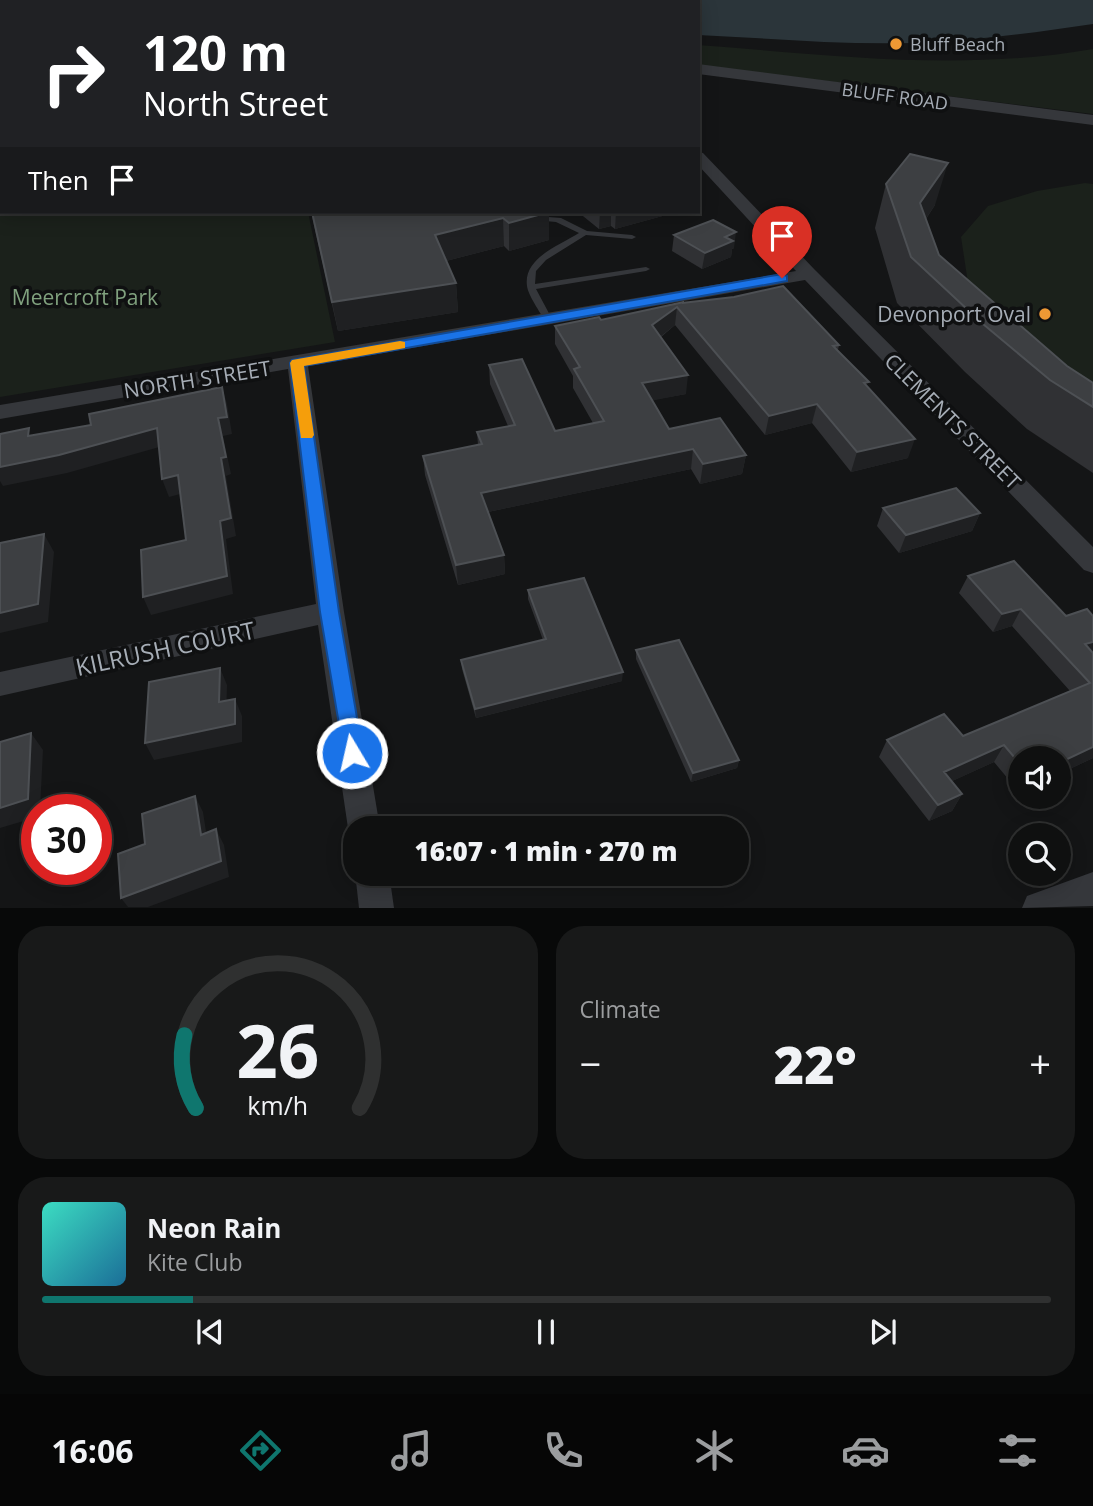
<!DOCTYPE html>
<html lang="en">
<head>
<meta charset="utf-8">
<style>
	:root { --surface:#0f1010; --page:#181919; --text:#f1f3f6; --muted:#9b9d9f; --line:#2f3030; --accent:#0f766e }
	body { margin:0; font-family:"Open Sans",sans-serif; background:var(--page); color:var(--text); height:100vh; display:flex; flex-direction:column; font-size:26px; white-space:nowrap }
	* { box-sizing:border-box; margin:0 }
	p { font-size:23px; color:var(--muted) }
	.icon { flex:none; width:38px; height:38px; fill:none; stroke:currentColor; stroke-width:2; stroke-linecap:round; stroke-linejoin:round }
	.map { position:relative; height:908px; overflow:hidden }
	.side { display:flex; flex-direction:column; gap:18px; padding:18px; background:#080909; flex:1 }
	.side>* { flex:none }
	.hud { position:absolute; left:0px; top:0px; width:700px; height:214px; box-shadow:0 4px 18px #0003,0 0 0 2px var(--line); background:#202124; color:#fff; overflow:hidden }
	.tools { position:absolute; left:1008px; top:746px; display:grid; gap:14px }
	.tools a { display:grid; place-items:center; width:63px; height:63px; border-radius:50%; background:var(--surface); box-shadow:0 4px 18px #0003,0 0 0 2px var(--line); font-size:35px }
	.speed { position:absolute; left:21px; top:794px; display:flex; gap:14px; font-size:35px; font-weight:700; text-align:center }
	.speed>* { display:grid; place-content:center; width:91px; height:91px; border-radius:50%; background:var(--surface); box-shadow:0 4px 18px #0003,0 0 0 2px var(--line); line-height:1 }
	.speed .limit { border:10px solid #d22; background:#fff; color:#111 }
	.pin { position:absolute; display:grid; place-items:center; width:60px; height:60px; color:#fff; margin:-72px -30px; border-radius:50% 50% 50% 0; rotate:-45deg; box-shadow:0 0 7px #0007 }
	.pin .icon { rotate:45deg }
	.me { position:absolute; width:77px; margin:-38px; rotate:351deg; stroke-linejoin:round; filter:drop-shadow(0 0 5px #0008) }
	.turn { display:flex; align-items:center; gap:24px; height:147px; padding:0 28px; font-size:32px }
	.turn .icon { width:91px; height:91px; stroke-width:2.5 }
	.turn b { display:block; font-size:49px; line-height:60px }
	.then { display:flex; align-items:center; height:66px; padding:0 28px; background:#0003; gap:14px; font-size:26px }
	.big { font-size:52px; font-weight:800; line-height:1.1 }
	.side .card { flex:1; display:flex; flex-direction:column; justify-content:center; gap:10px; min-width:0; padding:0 24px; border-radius:28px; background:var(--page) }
	.side .dial { align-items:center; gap:0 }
	.dial svg { height:182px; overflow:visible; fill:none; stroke:var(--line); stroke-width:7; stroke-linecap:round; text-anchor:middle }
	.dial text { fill:var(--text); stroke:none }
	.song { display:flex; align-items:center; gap:21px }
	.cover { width:84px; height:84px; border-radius:10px; background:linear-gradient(135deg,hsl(170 70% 55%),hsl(200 70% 35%)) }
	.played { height:7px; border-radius:4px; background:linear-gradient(90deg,var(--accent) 15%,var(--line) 15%) }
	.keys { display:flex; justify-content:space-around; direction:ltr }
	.heat { display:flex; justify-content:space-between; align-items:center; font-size:38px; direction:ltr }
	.side .tiles { flex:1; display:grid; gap:18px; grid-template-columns:1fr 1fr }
	.card:last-child { grid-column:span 2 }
	.trip { position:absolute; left:343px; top:816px; width:406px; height:70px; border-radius:28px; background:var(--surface); box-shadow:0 4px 18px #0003,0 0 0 2px var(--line); font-weight:800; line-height:70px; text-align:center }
	.menu { display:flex; height:112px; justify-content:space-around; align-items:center; background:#060606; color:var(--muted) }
	.menu .icon { width:49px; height:49px }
	.menu .active { color:var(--accent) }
	.menu b { font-size:32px; color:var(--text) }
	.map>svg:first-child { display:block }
	.green { fill:#1b211b }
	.water { fill:#2b353a }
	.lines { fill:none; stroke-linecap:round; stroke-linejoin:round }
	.service { fill:#35373b; fill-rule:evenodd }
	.minor { fill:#35373b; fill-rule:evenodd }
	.tertiary { fill:#35373b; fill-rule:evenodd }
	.wall { fill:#303134 }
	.shaded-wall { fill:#1f2022 }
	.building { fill:#3d3f42; stroke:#4d5054; stroke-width:2 }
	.route { fill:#1a73e8; stroke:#114b97; stroke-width:2 }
	.slow { fill:#f59e0b }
	.poi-dot { fill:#ee9934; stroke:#0f1011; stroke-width:2.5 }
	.labels { text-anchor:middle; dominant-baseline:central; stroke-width:7; stroke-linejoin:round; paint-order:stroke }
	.far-poi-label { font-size:18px; fill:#a6adb6; stroke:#0f1011; text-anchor:start }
	.far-street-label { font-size:18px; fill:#a6adb6; stroke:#0f1011 }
	.park-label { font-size:21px; fill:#80a17e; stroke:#0f1011 }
	.poi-label { font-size:21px; fill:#a6adb6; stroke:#0f1011; text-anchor:end }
	.street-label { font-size:21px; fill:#a6adb6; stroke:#0f1011 }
	.near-street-label { font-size:24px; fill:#a6adb6; stroke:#0f1011 }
</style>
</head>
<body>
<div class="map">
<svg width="1093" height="908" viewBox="0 0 1093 908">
	<rect width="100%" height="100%" fill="#141516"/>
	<!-- green -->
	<g class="green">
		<path d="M698 45C830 55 962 72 1093 49V114L698 65Z"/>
		<polygon points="0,66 2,212 308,212 335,342 0,397"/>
		<polygon points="1085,183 1093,184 1093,400 968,283 961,237 988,206 1037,191"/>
	</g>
	<!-- water -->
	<path class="water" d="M432 0H1093V24C1033 33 973 41 912 43 841 45 769 38 698 35V2Z"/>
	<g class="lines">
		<!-- service -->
		<path class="service" d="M535 216 561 218 587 231 632 235 636 237 632 239 586 235 546 260 536 271 535 284 646 267 650 269 646 271 536 289 552 319 551 321H545C540 312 528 295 527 286 523 258 560 245 579 233L556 222 535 220Z"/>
		<!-- minor -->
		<g class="minor">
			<polygon points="698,152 703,153 815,270 1093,547 1093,573 1084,570 805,280 308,366 344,612 380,828 355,828 355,840 348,828 318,625 0,696 0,672 316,604 288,369 0,419 0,405 796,271 698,165"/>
			<polygon points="355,872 389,873 394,908 359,908"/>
			<polygon points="1093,872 1093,906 1022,908 1027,896"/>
		</g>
		<!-- tertiary -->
		<g class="tertiary">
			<rect x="0" y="57" width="2" height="10"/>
			<polygon points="698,64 1093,115 1093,125 698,74"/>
		</g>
	</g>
	<!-- wall -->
	<g class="wall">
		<polygon points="46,0 68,0 67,2 53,2"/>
		<polygon points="886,184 935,205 926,219 939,255 1067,366 1093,383 1093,473 1027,429 965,372 897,303 875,228"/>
		<polygon points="311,212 549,212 549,240 509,251 504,246 446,261 456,283 458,312 338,331"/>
		<polygon points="578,212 677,212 615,229 611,226 599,229"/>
		<polygon points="674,235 734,248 732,249 731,257 702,269 672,251"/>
		<polygon points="684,303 839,345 838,350 868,387 908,458 851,472 812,423 765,435 675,325 661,337 686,394 652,400 669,429 746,455 742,474 700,484 691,469 488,512 504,555 505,574 458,585 425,475 423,456 478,445 477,432 508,426 490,384 489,365 555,431 593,423 573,388 573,376 555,344 555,326 601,320"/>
		<polygon points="883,508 980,513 972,531 899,553 877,526"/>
		<polygon points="968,576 1066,616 1087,609 1093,758 1059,774 1059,758 1020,758 1020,792 1019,792 994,762 952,781 962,794 952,811 929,821 879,757 887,740 963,736 1070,691 1012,626 993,632 959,593"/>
		<polygon points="528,590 622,681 476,718 462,669 461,660 543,640 528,599"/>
		<polygon points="636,650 739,760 737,768 691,782 636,659"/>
	</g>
	<!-- shaded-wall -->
	<g class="shaded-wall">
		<polygon points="2,150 2,178 0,178 0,155"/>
		<polygon points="948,163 935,205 907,247 920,203"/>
		<polygon points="549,212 549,240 509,251 509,223"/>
		<polygon points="600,212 611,212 611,226 599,229"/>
		<polygon points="616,212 677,212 615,229"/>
		<polygon points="503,219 504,246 438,263 435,235"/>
		<polygon points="736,232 734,248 732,249 731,257 702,269 705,253 725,237"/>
		<polygon points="456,283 458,312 338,331 332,302"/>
		<polygon points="677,307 675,325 651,344 652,325"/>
		<polygon points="688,375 686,394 640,403 642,383"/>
		<polygon points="222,387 227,404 232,434 223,436 231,474 226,476 236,536 226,539 233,594 151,615 143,597 220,521 221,458 218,418"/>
		<polygon points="817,404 812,423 765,435 769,416"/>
		<polygon points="157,428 163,446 67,473 3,486 0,481 0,467"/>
		<polygon points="915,439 908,458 851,472 857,452"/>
		<polygon points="693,449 691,469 483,513 481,493"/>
		<polygon points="746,455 742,474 700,484 703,464"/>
		<polygon points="178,475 184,493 169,497 162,479"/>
		<polygon points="980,513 972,531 899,553 906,535"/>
		<polygon points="44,534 54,552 48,622 0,633 0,613"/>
		<polygon points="504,555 505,574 458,585 456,565"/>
		<polygon points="1021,609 1012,626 993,632 1002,614"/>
		<polygon points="1093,642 1093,656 1085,644"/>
		<polygon points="220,668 227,685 226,719 219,702"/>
		<polygon points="623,672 622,681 476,718 475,709"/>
		<polygon points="235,699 242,716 242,742 154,760 145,743"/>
		<polygon points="31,733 43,750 40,810 37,810 37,817 0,828 0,808"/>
		<polygon points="1004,745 994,762 935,789 944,772"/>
		<polygon points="1093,747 1093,758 1059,774 1059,763"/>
		<polygon points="739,760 737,768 691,782 693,773"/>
		<polygon points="962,794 952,811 929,821 938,805"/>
		<polygon points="195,796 203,812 209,851 201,835"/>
		<polygon points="216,829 224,845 229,877 148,907 128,907 121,898"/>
	</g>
	<!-- building -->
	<g class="building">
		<polygon points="2,127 2,150 0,155 0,128"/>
		<polygon points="910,154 948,163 920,203 939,255 1067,366 1093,383 1093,407 1050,380 983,324 911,257 886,184"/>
		<polygon points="312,212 549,212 509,223 503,218 435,235 456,283 332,302"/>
		<polygon points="713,220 736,232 725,237 733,241 705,253 674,235"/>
		<polygon points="783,286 839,345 833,346 869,382 864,383 915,439 857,452 817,404 769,416 677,307 652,325 688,375 642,383 669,429 720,418 746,455 703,464 693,449 481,493 504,555 456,565 423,456 482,444 477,432 515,425 489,365 522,359 555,431 604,421 574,369 580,367 555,326 599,317 601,320 684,302 682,303 734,297"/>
		<polygon points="222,387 227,417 218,418 226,457 221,458 231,518 220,521 227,576 143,597 141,550 186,540 178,475 162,479 157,428 59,455 0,467 0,434 29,428 28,436 91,425 89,414"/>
		<polygon points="956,488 980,513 906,535 883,508"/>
		<polygon points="44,534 38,604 0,613 0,543"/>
		<polygon points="1014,561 1066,616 1087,609 1093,616 1093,642 1085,644 1093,653 1093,747 1059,763 1059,758 1020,758 1020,764 1004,745 944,772 962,794 938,805 887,740 944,714 963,736 1090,683 1021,609 1002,614 968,576"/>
		<polygon points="584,578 623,672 475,709 461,660 546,639 528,590"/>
		<polygon points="679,640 739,760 693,773 636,650"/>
		<polygon points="220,668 219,702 235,699 235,724 145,743 149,682"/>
		<polygon points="31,733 28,799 0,808 0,742"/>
		<polygon points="195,796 201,835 216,829 221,861 121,898 118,854 145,844 142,814"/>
	</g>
	<!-- route -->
	<polygon class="route" points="782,274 787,276 787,281 304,366 339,612 363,753 360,760 352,763 345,760 320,612 290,363 292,360"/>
	<!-- slow -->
	<polygon class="slow" points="400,341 405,342 405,348 304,366 314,435 312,438 301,438 290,363 292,360"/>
	<!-- markers -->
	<g class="poi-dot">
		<circle cx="896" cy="44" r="7"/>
		<circle cx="1045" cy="314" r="7"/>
	</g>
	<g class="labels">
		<!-- far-poi labels -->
		<g class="far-poi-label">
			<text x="910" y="44">Bluff Beach</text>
		</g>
		<!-- far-street labels -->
		<g class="far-street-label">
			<text transform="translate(895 96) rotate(8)">BLUFF ROAD</text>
		</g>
		<!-- park labels -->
		<g class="park-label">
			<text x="85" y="297">Meercroft Park</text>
		</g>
		<!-- poi labels -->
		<g class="poi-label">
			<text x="1031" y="314">Devonport Oval</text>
		</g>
		<!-- street labels -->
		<g class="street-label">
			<text transform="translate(197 379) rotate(-9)">NORTH STREET</text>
			<text transform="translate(953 421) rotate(45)">CLEMENTS STREET</text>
		</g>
		<!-- near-street labels -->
		<g class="near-street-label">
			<text transform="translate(165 648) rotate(-12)">KILRUSH COURT</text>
		</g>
	</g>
</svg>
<div class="tools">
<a><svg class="icon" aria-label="sound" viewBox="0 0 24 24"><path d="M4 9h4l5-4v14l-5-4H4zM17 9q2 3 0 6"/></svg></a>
<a><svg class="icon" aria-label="search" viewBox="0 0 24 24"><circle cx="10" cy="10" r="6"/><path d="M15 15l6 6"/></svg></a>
</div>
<div class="speed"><div class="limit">30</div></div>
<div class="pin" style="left:782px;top:278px;background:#d93025"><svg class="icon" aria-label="arrive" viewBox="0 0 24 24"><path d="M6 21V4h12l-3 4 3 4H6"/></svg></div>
<svg class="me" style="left:352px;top:753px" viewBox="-20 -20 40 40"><circle r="17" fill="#1a73e8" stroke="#fff" stroke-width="3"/><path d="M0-11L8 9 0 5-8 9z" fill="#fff"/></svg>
<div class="trip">16:07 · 1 min · 270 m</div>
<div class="hud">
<div class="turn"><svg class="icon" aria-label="right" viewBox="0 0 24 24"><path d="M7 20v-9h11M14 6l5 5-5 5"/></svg><div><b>120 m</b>North Street</div></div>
<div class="then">Then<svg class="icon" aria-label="arrive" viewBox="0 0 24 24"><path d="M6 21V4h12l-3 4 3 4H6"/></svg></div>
</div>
</div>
<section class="side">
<div class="tiles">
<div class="card dial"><svg viewBox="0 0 100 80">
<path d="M14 69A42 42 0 1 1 86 69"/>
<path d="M14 69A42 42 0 0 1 9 37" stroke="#0f766e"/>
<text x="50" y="56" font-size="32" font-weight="700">26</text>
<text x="50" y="72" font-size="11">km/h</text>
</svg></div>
<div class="card"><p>Climate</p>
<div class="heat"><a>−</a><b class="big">22°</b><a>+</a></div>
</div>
<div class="card">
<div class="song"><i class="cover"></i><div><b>Neon Rain</b><p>Kite Club</p></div></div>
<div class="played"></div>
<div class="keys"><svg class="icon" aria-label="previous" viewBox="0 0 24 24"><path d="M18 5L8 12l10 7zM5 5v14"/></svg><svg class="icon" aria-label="pause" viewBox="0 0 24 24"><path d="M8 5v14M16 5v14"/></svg><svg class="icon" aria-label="next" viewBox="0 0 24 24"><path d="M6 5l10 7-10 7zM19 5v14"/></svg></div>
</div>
</div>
</section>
<nav class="menu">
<b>16:06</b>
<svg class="icon active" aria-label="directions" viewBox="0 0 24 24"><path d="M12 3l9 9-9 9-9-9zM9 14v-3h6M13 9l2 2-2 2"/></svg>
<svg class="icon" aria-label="music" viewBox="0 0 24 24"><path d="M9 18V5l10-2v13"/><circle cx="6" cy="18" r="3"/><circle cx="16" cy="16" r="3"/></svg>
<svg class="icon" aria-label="phone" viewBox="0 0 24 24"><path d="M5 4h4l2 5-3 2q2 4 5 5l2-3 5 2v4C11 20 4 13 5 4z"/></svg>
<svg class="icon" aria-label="climate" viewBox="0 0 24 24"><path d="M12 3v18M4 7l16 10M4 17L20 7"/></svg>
<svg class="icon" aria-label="car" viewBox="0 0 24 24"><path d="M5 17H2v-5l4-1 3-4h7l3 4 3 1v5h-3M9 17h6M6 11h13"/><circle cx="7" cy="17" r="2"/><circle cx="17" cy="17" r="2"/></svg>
<svg class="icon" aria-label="filters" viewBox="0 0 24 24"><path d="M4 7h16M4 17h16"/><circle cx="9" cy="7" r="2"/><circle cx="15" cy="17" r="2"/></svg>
</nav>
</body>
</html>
